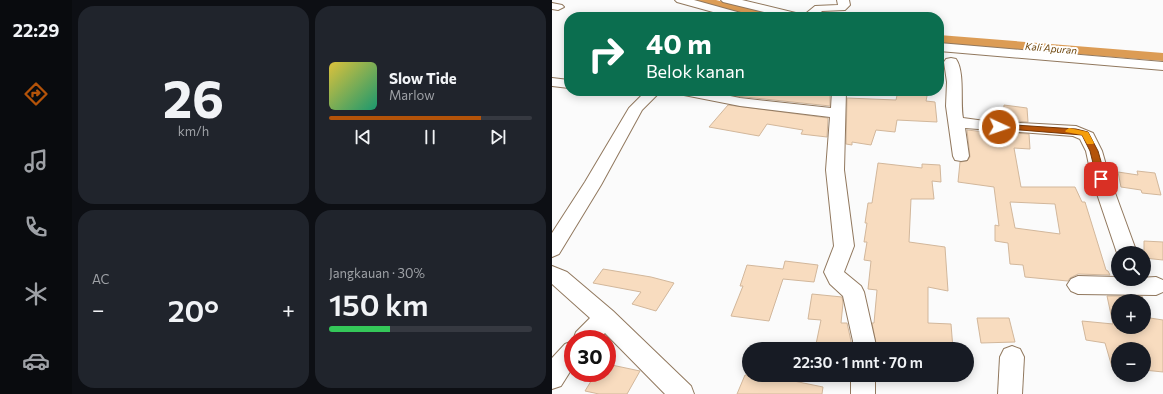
<!DOCTYPE html>
<html lang="id">
<head>
<meta charset="utf-8">
<style>
	:root { --surface:#171b24; --page:#20242c; --text:#f1f3f6; --muted:#9ea1a6; --line:#363941; --accent:#b45309 }
	body { margin:0; font-family:Commissioner,sans-serif; background:var(--page); color:var(--text); height:100vh; display:flex; flex-direction:column; font-size:15px; white-space:nowrap }
	* { box-sizing:border-box; margin:0 }
	p { font-size:13px; color:var(--muted) }
	.icon { flex:none; width:22px; height:22px; fill:none; stroke:currentColor; stroke-width:2; stroke-linecap:round; stroke-linejoin:round }
	.map { position:relative; flex:1; overflow:hidden }
	.side { display:flex; flex-direction:column; gap:6px; padding:6px; background:#0d0f14; width:480px }
	.side>* { flex:none }
	.banner { position:absolute; left:12px; top:12px; width:380px; height:84px; border-radius:16px; box-shadow:0 2px 10px #0003; background:#0b6e4f; color:#fff; overflow:hidden }
	.tools { position:absolute; left:559px; top:246px; display:grid; gap:8px }
	.tools a { display:grid; place-items:center; width:40px; height:40px; border-radius:50%; background:var(--surface); box-shadow:0 2px 10px #0003; font-size:20px }
	.speed { position:absolute; left:12px; top:330px; display:flex; gap:8px; font-size:20px; font-weight:700; text-align:center }
	.speed>* { display:grid; place-content:center; width:52px; height:52px; border-radius:50%; background:var(--surface); box-shadow:0 2px 10px #0003; line-height:1 }
	.speed .limit { border:6px solid #d22; background:#fff; color:#111 }
	.pin { position:absolute; display:grid; place-items:center; width:34px; height:34px; color:#fff; margin:-17px; border-radius:8px; box-shadow:0 2px 6px #0006 }
	.me { position:absolute; width:44px; margin:-22px; rotate:93deg; stroke-linejoin:round; filter:drop-shadow(0 0 3px #0008) }
	.turn { display:flex; align-items:center; gap:14px; height:84px; padding:0 16px; font-size:18px }
	.turn .icon { width:52px; height:52px; stroke-width:2.5 }
	.turn b { display:block; font-size:28px; line-height:34px }
	.big { font-size:30px; font-weight:600; line-height:1.1 }
	.side .tile { flex:1; display:flex; flex-direction:column; justify-content:center; gap:6px; min-width:0; padding:0 14px; border-radius:16px; background:var(--page) }
	.side .dial { align-items:center; gap:0 }
	.dial b { font-size:52px; line-height:1 }
	.song { display:flex; align-items:center; gap:12px }
	.cover { width:48px; height:48px; border-radius:6px; background:linear-gradient(135deg,hsl(50 70% 55%),hsl(160 70% 35%)) }
	.played { height:4px; border-radius:2px; background:linear-gradient(90deg,var(--accent) 75%,var(--line) 75%) }
	.keys { display:flex; justify-content:space-around; direction:ltr }
	.heat { display:flex; justify-content:space-between; align-items:center; font-size:22px; direction:ltr }
	.charge { height:6px; border-radius:3px; background:linear-gradient(90deg,#34c759 30%,var(--line) 0) }
	.side .tiles { flex:1; display:grid; gap:6px; grid-template-columns:repeat(2,1fr) }
	.trip { position:absolute; left:190px; top:342px; width:232px; height:40px; border-radius:20px; background:var(--surface); box-shadow:0 2px 10px #0003; font-weight:600; line-height:40px; text-align:center }
	main { display:flex; flex:1; min-height:0 }
	.menu { display:flex; flex-direction:column; width:72px; justify-content:space-around; align-items:center; background:#090b0e; color:var(--muted) }
	.menu .icon { width:28px; height:28px }
	.menu .on { color:var(--accent) }
	.menu b { font-size:18px; color:var(--text) }
	.map>svg:first-child { display:block }
	.lines { fill:none; stroke-linecap:round; stroke-linejoin:round }
	.canal { fill:#dc9c55; fill-rule:evenodd }
	.building { fill:#f8dcbf; stroke:#d2b79b; fill-rule:evenodd }
	.street-casing { stroke:#91785e; stroke-width:2 }
	.street { fill:#fff; fill-rule:evenodd }
	.route { fill:#b45309; stroke:#753606 }
	.slow { fill:#f59e0b }
	.labels { text-anchor:middle; dominant-baseline:central; stroke-width:4; stroke-linejoin:round; paint-order:stroke }
	.far-water-label { font-size:10px; font-style:italic; fill:#683f03; stroke:#fff }
</style>
</head>
<body>
<main>
<nav class="menu">
<b>22:29</b>
<svg class="icon on" aria-label="directions" viewBox="0 0 24 24"><path d="M12 3l9 9-9 9-9-9zM9 14v-3h6M13 9l2 2-2 2"/></svg>
<svg class="icon" aria-label="music" viewBox="0 0 24 24"><path d="M9 18V5l10-2v13"/><circle cx="6" cy="18" r="3"/><circle cx="16" cy="16" r="3"/></svg>
<svg class="icon" aria-label="phone" viewBox="0 0 24 24"><path d="M5 4h4l2 5-3 2q2 4 5 5l2-3 5 2v4C11 20 4 13 5 4z"/></svg>
<svg class="icon" aria-label="climate" viewBox="0 0 24 24"><path d="M12 3v18M4 7l16 10M4 17L20 7"/></svg>
<svg class="icon" aria-label="car" viewBox="0 0 24 24"><path d="M5 17H2v-5l4-1 3-4h7l3 4 3 1v5h-3M9 17h6M6 11h13"/><circle cx="7" cy="17" r="2"/><circle cx="17" cy="17" r="2"/></svg>
</nav>
<section class="side">
<div class="tiles">
<div class="tile dial"><b>26</b><p>km/h</p></div>
<div class="tile">
<div class="song"><i class="cover"></i><div><b>Slow Tide</b><p>Marlow</p></div></div>
<div class="played"></div>
<div class="keys"><svg class="icon" aria-label="previous" viewBox="0 0 24 24"><path d="M18 5L8 12l10 7zM5 5v14"/></svg><svg class="icon" aria-label="pause" viewBox="0 0 24 24"><path d="M8 5v14M16 5v14"/></svg><svg class="icon" aria-label="next" viewBox="0 0 24 24"><path d="M6 5l10 7-10 7zM19 5v14"/></svg></div>
</div>
<div class="tile"><p>AC</p>
<div class="heat"><a>−</a><b class="big">20°</b><a>+</a></div>
</div>
<div class="tile"><p>Jangkauan · 30%</p><b class="big">150 km</b><div class="charge"></div></div>
</div>
</section>
<div class="map">
<svg width="611" height="394" viewBox="0 0 611 394">
	<rect width="100%" height="100%" fill="#fbfbfb"/>
	<g class="lines">
		<!-- canal -->
		<g class="canal">
			<polygon points="144,0 164,0 218,14 220,17 200,17 146,3"/>
			<polygon points="387,35 611,53 611,61 387,43"/>
		</g>
	</g>
	<!-- building -->
	<g class="building">
		<polygon points="188,91 278,91 278,106 184,96"/>
		<polygon points="346,91 376,91 374,101 383,102 385,122 345,120 343,132 324,130 319,145 300,142 300,145 294,144 295,98 344,100"/>
		<polygon points="176,105 276,118 275,137 249,134 251,130 215,124 207,136 157,127"/>
		<polygon points="452,105 475,108 476,122 451,120"/>
		<path d="M415 130 443 133V132L477 134 478 149 462 148 469 187H523L530 202H533L554 270 556 271 558 275 526 274 518 278 516 281 473 277 471 265 458 264 456 243 443 241V225L447 226 442 187 406 182 408 162 415 161 418 157ZM458 202 503 204 508 234 463 228Z"/>
		<polygon points="326,163 370,168 370,164 388,165 389,182 380,181 382,199 359,199 357,242 393,247 396,291 376,287 376,323 399,324 401,349 325,349 320,323 322,323 325,290 316,289 319,261 312,260 315,242 312,242 315,223 313,223 316,203 320,203"/>
		<polygon points="585,171 603,173 609,195 590,193 589,190 569,187 566,172 586,175"/>
		<polygon points="592,241 611,242 611,260 592,258"/>
		<polygon points="233,261 266,265 262,282 231,279 217,321 179,316 191,286 188,286 195,265 231,269"/>
		<polygon points="51,269 99,277 122,283 104,311 80,304 89,292 41,283"/>
		<polygon points="260,294 290,297 291,303 289,323 295,323 299,341 299,349 263,349 269,320 256,319"/>
		<polygon points="555,296 590,296 591,301 566,301 566,327 592,327 592,303 598,318 611,320 611,372 592,370 592,349 566,349 566,368 560,367 553,343 534,340 530,321 561,324"/>
		<polygon points="425,318 457,318 463,342 429,343"/>
		<polygon points="55,364 88,371 75,394 47,394 33,391 44,373 55,373"/>
		<polygon points="193,375 228,375 227,378 271,387 270,394 185,394"/>
	</g>
	<g class="lines">
		<defs>
			<g id="street">
				<polygon points="123,0 142,0 196,15 198,17 179,17 125,2"/>
				<polygon points="169,0 190,0 252,15 263,6 286,5 285,0 297,0 298,5 293,10 270,11 264,17 233,17 171,2"/>
				<polygon points="0,3 10,5 12,7 6,10 0,9"/>
				<polygon points="387,43 611,62 611,70 387,51"/>
				<path d="M399 58 404 59C413 72 408 102 411 118L433 121 524 126 541 133 550 151 558 179 585 253H566V255L565 253 540 179 534 151 528 139 521 136 413 128 417 156 415 160 409 161 403 160 401 156 394 106 395 82 392 62 394 59Z"/>
				<polygon points="0,78 17,80 17,88 0,86"/>
				<polygon points="94,91 109,91 90,110 49,185 7,254 0,257 0,233 33,182 77,108"/>
				<polygon points="125,91 154,91 188,98 279,108 280,91 294,91 292,170 302,246 292,272 309,286 312,292 323,341 324,349 300,349 301,341 291,296 278,284 272,272 282,246 274,170 278,117 188,106 132,95 127,94"/>
				<polygon points="0,266 15,272 61,311 139,386 142,394 113,394 53,333 47,339 21,340 24,332 38,318 0,284"/>
				<polygon points="526,276 566,277 566,279 604,277 611,280 611,292 604,295 526,294 519,291 515,285 519,279"/>
				<polygon points="21,341 21,367 9,386 0,389 0,358 13,344"/>
				<polygon points="460,346 468,349 472,357 470,394 446,394 448,357 452,349"/>
				<rect x="299" y="375" width="24" height="19"/>
			</g>
		</defs>
		<!-- street casing -->
		<use href="#street" class="street-casing"/>
		<!-- street -->
		<use href="#street" class="street"/>
	</g>
	<!-- route -->
	<polygon class="route" points="447,124 524,129 536,132 546,151 554,179 549,182 545,179 538,151 530,135 444,128 443,127"/>
	<!-- slow -->
	<polygon class="slow" points="517,128 536,132 542,143 541,144 535,144 530,135 514,132 513,131"/>
	<g class="labels">
		<!-- far-water labels -->
		<g class="far-water-label">
			<text transform="translate(499 48) rotate(5)">Kali Apuran</text>
		</g>
	</g>
</svg>
<div class="tools">
<a><svg class="icon" aria-label="search" viewBox="0 0 24 24"><circle cx="10" cy="10" r="6"/><path d="M15 15l6 6"/></svg></a>
<a>+</a>
<a>−</a>
</div>
<div class="speed"><div class="limit">30</div></div>
<div class="pin" style="left:549px;top:179px;background:#d93025"><svg class="icon" aria-label="arrive" viewBox="0 0 24 24"><path d="M6 21V4h12l-3 4 3 4H6"/></svg></div>
<svg class="me" style="left:447px;top:127px" viewBox="-20 -20 40 40"><circle r="17" fill="#b45309" stroke="#fff" stroke-width="3"/><path d="M0-11L8 9 0 5-8 9z" fill="#fff"/></svg>
<div class="trip">22:30 · 1 mnt · 70 m</div>
<div class="banner">
<div class="turn"><svg class="icon" aria-label="right" viewBox="0 0 24 24"><path d="M7 20v-9h11M14 6l5 5-5 5"/></svg><div><b>40 m</b>Belok kanan</div></div>
</div>
</div>
</main>
</body>
</html>
